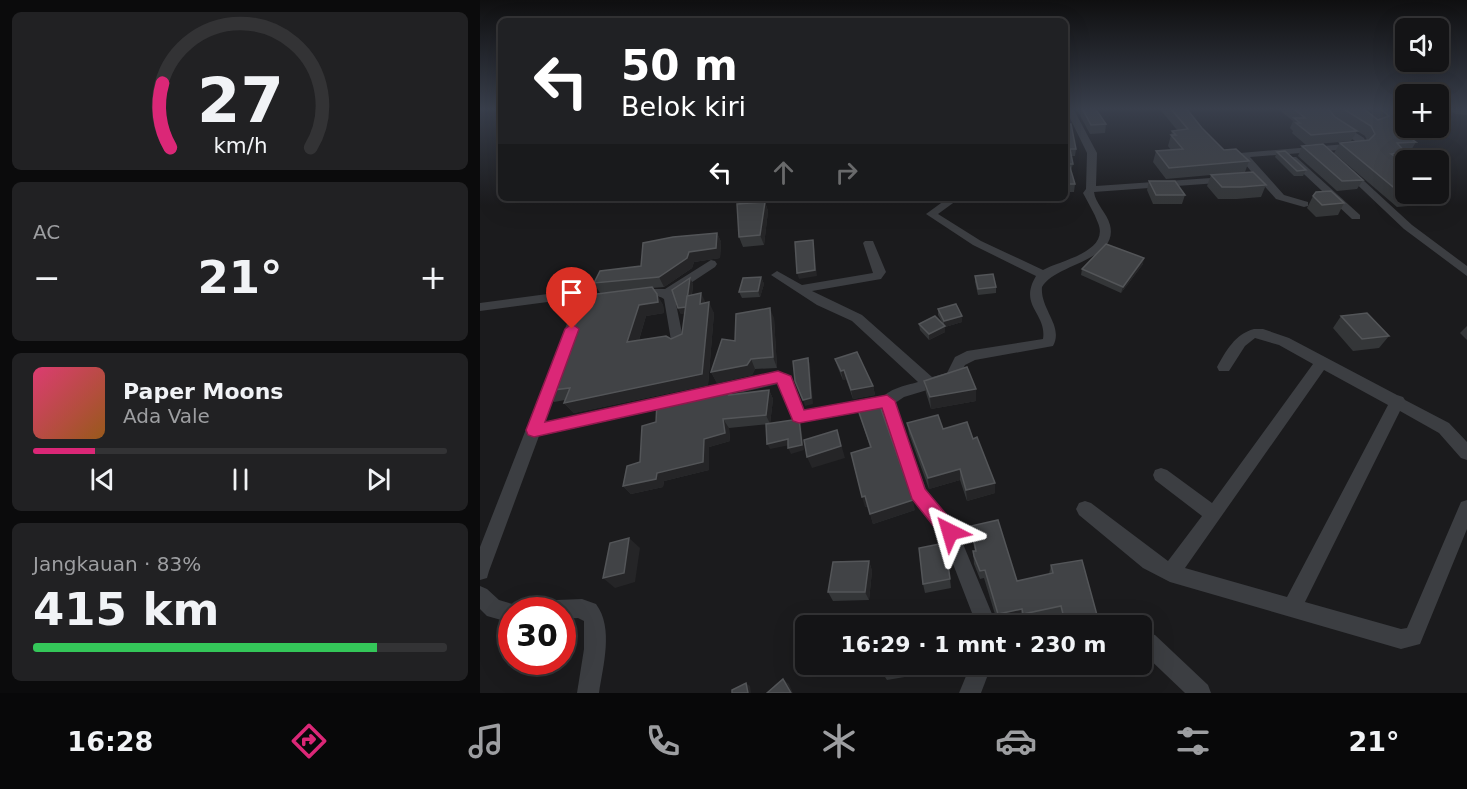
<!DOCTYPE html>
<html lang="id">
<head>
<meta charset="utf-8">
<style>
	:root { --surface:#141416; --page:#212123; --text:#f1f3f6; --muted:#9d9ea1; --line:#333335; --accent:#db2777 }
	body { margin:0; font-family:"DejaVu Sans",sans-serif; background:var(--page); color:var(--text); height:100vh; display:flex; flex-direction:column; font-size:22px; white-space:nowrap }
	* { box-sizing:border-box; margin:0 }
	p { font-size:20px; color:var(--muted) }
	.icon { flex:none; width:33px; height:33px; fill:none; stroke:currentColor; stroke-width:2; stroke-linecap:round; stroke-linejoin:round }
	.map { position:relative; flex:1; overflow:hidden }
	.panel { display:flex; flex-direction:column; gap:12px; padding:12px; background:#0b0b0c; width:480px }
	.panel>* { flex:none }
	.hud { position:absolute; left:18px; top:18px; width:570px; height:183px; border-radius:9px; box-shadow:0 6px 24px #0002,0 0 0 2px var(--line); background:#202124; color:#fff; overflow:hidden }
	.buttons { position:absolute; left:915px; top:18px; display:grid; gap:12px }
	.buttons a { display:grid; place-items:center; width:54px; height:54px; border-radius:9px; background:var(--surface); box-shadow:0 6px 24px #0002,0 0 0 2px var(--line); font-size:30px }
	.speed { position:absolute; left:18px; top:597px; display:flex; gap:12px; font-size:30px; font-weight:700; text-align:center }
	.speed>* { display:grid; place-content:center; width:78px; height:78px; border-radius:50%; background:var(--surface); box-shadow:0 6px 24px #0002,0 0 0 2px var(--line); line-height:1 }
	.speed .limit { border:9px solid #d22; background:#fff; color:#111 }
	.pin { position:absolute; display:grid; place-items:center; width:51px; height:51px; color:#fff; margin:-62px -26px; border-radius:50% 50% 50% 0; rotate:-45deg; box-shadow:0 0 6px #0007 }
	.pin .icon { rotate:45deg }
	.me { position:absolute; width:66px; margin:-33px; rotate:320deg; stroke-linejoin:round; filter:drop-shadow(0 0 4px #0008) }
	.turn { display:flex; align-items:center; gap:21px; height:126px; padding:0 24px; font-size:27px }
	.turn .icon { width:78px; height:78px; stroke-width:2.5 }
	.turn b { display:block; font-size:42px; line-height:51px }
	.lanes { display:flex; align-items:center; height:57px; padding:0 24px; background:#0003; justify-content:center; gap:30px; direction:ltr }
	.lanes .off { opacity:.35 }
	.big { font-size:45px; font-weight:700; line-height:1.1 }
	.panel .tile { flex:1; display:flex; flex-direction:column; justify-content:center; gap:9px; min-width:0; padding:0 21px; border-radius:9px; background:var(--page) }
	.panel .dial { align-items:center; gap:0 }
	.dial svg { height:156px; overflow:visible; fill:none; stroke:var(--line); stroke-width:7; stroke-linecap:round; text-anchor:middle }
	.dial text { fill:var(--text); stroke:none }
	.song { display:flex; align-items:center; gap:18px }
	.cover { width:72px; height:72px; border-radius:9px; background:linear-gradient(135deg,hsl(340 70% 55%),hsl(30 70% 35%)) }
	.played { height:6px; border-radius:3px; background:linear-gradient(90deg,var(--accent) 15%,var(--line) 15%) }
	.keys { display:flex; justify-content:space-around; direction:ltr }
	.heat { display:flex; justify-content:space-between; align-items:center; font-size:33px; direction:ltr }
	.charge { height:9px; border-radius:4px; background:linear-gradient(90deg,#34c759 83%,var(--line) 0) }
	.trip { position:absolute; left:315px; top:615px; width:357px; height:60px; border-radius:9px; background:var(--surface); box-shadow:0 6px 24px #0002,0 0 0 2px var(--line); font-weight:700; line-height:60px; text-align:center }
	.menu { display:flex; height:96px; justify-content:space-around; align-items:center; background:#080809; color:var(--muted) }
	.menu .icon { width:42px; height:42px }
	.menu .active { color:var(--accent) }
	.menu b { font-size:27px; color:var(--text) }
	main { display:flex; flex:1; min-height:0 }
	.map>svg:first-child { display:block }
	.lines { fill:none; stroke-linecap:round; stroke-linejoin:round }
	.street { fill:#3c3e42; fill-rule:evenodd }
	.wall { fill:#343638 }
	.shaded-wall { fill:#252527 }
	.building { fill:#414346; stroke:#535558; stroke-width:1.5 }
	.route { fill:#db2777; stroke:#8e194d; stroke-width:1.5 }
</style>
</head>
<body>
<main>
<section class="panel">
<div class="tile dial"><svg viewBox="0 0 100 80">
<path d="M14 69A42 42 0 1 1 86 69"/>
<path d="M14 69A42 42 0 0 1 10 36" stroke="#db2777"/>
<text x="50" y="56" font-size="32" font-weight="700">27</text>
<text x="50" y="72" font-size="11">km/h</text>
</svg></div>
<div class="tile"><p>AC</p>
<div class="heat"><a>−</a><b class="big">21°</b><a>+</a></div>
</div>
<div class="tile">
<div class="song"><i class="cover"></i><div><b>Paper Moons</b><p>Ada Vale</p></div></div>
<div class="played"></div>
<div class="keys"><svg class="icon" aria-label="previous" viewBox="0 0 24 24"><path d="M18 5L8 12l10 7zM5 5v14"/></svg><svg class="icon" aria-label="pause" viewBox="0 0 24 24"><path d="M8 5v14M16 5v14"/></svg><svg class="icon" aria-label="next" viewBox="0 0 24 24"><path d="M6 5l10 7-10 7zM19 5v14"/></svg></div>
</div>
<div class="tile"><p>Jangkauan · 83%</p><b class="big">415 km</b><div class="charge"></div></div>
</section>
<div class="map">
<svg width="987" height="693" viewBox="0 0 987 693">
	<rect width="100%" height="100%" fill="#1b1b1d"/>
	<g class="lines">
		<!-- street -->
		<g class="street">
			<path d="M585 108H593L617 153 616 186 774 175 758 155 760 153 878 143 851 125 838 108H846L857 121 884 138 887 145 883 148 770 157 804 195 828 202V206L824 207 796 199 779 180 614 192C615 203 627 213 630 225 639 261 576 263 562 287 560 309 584 326 573 346L495 360 485 365 477 381 424 397 415 403 446 489 476 527 517 626H497L463 538 431 493 400 401C408 388 425 386 438 382L372 321 337 305 291 275 297 271 322 285 393 273 383 243 385 241H393L406 272 401 279 332 291 382 315 452 377 467 373 475 357 487 351 563 339C567 313 538 306 556 276L493 245 446 214 468 198H480L458 214 501 241 563 270C581 260 630 252 618 223 614 212 608 203 603 193L606 189 607 153Z"/>
			<polygon points="810,157 816,157 880,215 880,219 872,219 810,161"/>
			<polygon points="865,169 871,169 932,225 987,266 987,276 924,229 865,173"/>
			<path d="M231 260 235 261 237 264 235 267 194 294 204 343 197 348 192 346 184 299C174 292 160 302 151 293L157 289H185Z"/>
			<polygon points="75,293 87,293 106,298 108,301 90,352 83,357 76,352 95,303 75,301 0,311 0,303"/>
			<path d="M774 329H783L809 338 917 395 923 397 925 400 969 423 987 442V460L981 458 959 433 920 411 825 602 921 629 927 628 981 502 987 500V529L940 644 921 649 690 582 663 568 599 515 596 509 599 503 605 501 611 503 688 561 722 516 675 480 673 475 675 470 681 468 687 470 732 503 833 364 799 345 775 338 765 346 749 371H739L737 367C746 351 755 334 774 329ZM844 370 908 405 807 597 705 568Z"/>
			<polygon points="73,373 78,374 80,378 64,422 195,394 200,396 202,400 200,404 195,406 59,436 9,571 7,578 0,580 0,547 66,378 68,374"/>
			<polygon points="303,373 308,374 324,410 392,398 397,400 399,404 397,408 392,410 319,423 314,421 298,384 241,397 236,395 234,391 236,387 241,385"/>
			<polygon points="0,586 7,589 19,600 39,606 41,610 32,610 32,623 7,616 0,609"/>
			<path d="M102 599 116 604C134 628 123 666 119 693H97L104 649V621L98 618 82 619V610H67L70 603 77 600Z"/>
			<polygon points="662,632 675,635 728,685 731,693 705,693 662,652"/>
			<polygon points="491,664 512,664 501,693 479,693"/>
		</g>
	</g>
	<!-- wall -->
	<g class="wall">
		<polygon points="596,108 615,108 626,124 625,133 610,134"/>
		<polygon points="679,108 706,108 722,128 744,150 769,161 765,172 786,185 781,197 757,199 738,199 727,186 731,175 686,179 673,162 676,151 691,150 688,146 691,135 692,131 697,130"/>
		<polygon points="797,108 848,108 855,117 877,131 871,141 826,145 812,133 813,131 810,128 813,121"/>
		<polygon points="849,108 883,108 891,114 894,108 910,108 926,114 926,127 922,129 920,131 936,142 930,152 925,152 920,161 926,194 957,194 950,204 917,207 854,153 860,143 887,140 885,136 858,119"/>
		<polygon points="968,108 987,108 987,115 975,114"/>
		<polygon points="585,124 596,149 595,156 591,156 593,164 591,171 595,184 594,192 585,192"/>
		<polygon points="822,146 883,180 877,189 857,191 818,156"/>
		<polygon points="797,152 826,170 823,176 814,176 795,157"/>
		<polygon points="669,181 705,195 702,204 673,204 667,190"/>
		<polygon points="833,196 864,203 858,215 836,217 827,208"/>
		<polygon points="285,202 288,211 284,245 263,247 259,237"/>
		<polygon points="237,233 241,242 240,258 214,262 212,268 184,287 172,288 183,305 184,313 166,316 159,340 191,339 202,334 205,313 201,314 198,308 210,278 213,284 212,295 226,303 234,313 228,385 94,413 84,403 85,400 74,402 64,391 103,309 98,303 145,291 120,293 114,283 161,266"/>
		<polygon points="663,264 641,293 601,275 602,269"/>
		<polygon points="495,276 516,287 516,293 498,295 495,282"/>
		<polygon points="281,277 284,284 280,297 262,298 259,292"/>
		<polygon points="458,309 482,316 482,322 465,327 465,332 449,340 440,330 439,324 462,322 458,315"/>
		<polygon points="861,316 909,336 899,348 873,351 853,328"/>
		<polygon points="294,318 297,368 275,369 272,375 237,383 231,372 255,341"/>
		<polygon points="987,326 987,340 980,333"/>
		<polygon points="355,359 393,386 395,395 373,399 366,379 363,380 358,368"/>
		<polygon points="444,381 496,401 451,409 446,393"/>
		<polygon points="256,384 260,393 289,390 293,399 290,424 249,428 250,441 229,447 229,470 184,481 183,487 151,494 143,486 160,462 176,422"/>
		<polygon points="376,404 435,510 393,524 388,506 385,507 390,447"/>
		<polygon points="427,423 463,429 515,493 487,501 480,480 449,489 429,434"/>
		<polygon points="491,526 537,581 569,574 571,565 620,626 582,626 579,613 542,621 540,615 517,621 504,578 500,579 494,564 493,551 495,551 491,534"/>
		<polygon points="389,561 392,571 389,600 353,601 348,592"/>
		<polygon points="470,579 471,588 445,593 443,584"/>
		<polygon points="448,664 448,673 407,680 403,674"/>
	</g>
	<!-- shaded-wall -->
	<g class="shaded-wall">
		<polygon points="926,120 926,127 922,129 917,137 916,123"/>
		<polygon points="285,202 288,211 284,245 280,235"/>
		<polygon points="237,233 241,242 240,258 214,262 212,268 184,287 179,277 209,252"/>
		<polygon points="333,240 334,246 337,276 319,279 317,273"/>
		<polygon points="664,258 663,264 641,293 643,287"/>
		<polygon points="281,277 284,284 280,297 278,291"/>
		<polygon points="210,278 213,284 209,313 201,314 198,308"/>
		<polygon points="221,293 227,305 220,304"/>
		<polygon points="177,294 183,305 184,313 166,316 155,353 147,342 159,305"/>
		<polygon points="229,302 234,313 228,385 94,413 84,403 222,374"/>
		<polygon points="290,308 294,318 297,368 293,357"/>
		<polygon points="482,316 482,322 465,327 465,332 449,340 449,334 464,326 464,321"/>
		<polygon points="328,358 330,364 333,404 325,406 323,400"/>
		<polygon points="271,359 275,369 272,375 237,383 231,372"/>
		<polygon points="364,370 366,379 363,380 361,371"/>
		<polygon points="256,384 260,393 249,395"/>
		<polygon points="393,386 395,395 373,399 371,390"/>
		<polygon points="496,389 496,401 451,409 450,397"/>
		<polygon points="289,390 293,399 290,424 286,415"/>
		<polygon points="243,419 249,428 250,441 229,447 229,470 184,481 183,487 151,494 143,486 177,473 224,439"/>
		<polygon points="319,419 321,425 324,450 311,454 308,448"/>
		<polygon points="357,430 365,458 332,468 327,457"/>
		<polygon points="308,439 310,445 290,449 287,444"/>
		<polygon points="480,469 480,480 449,489 448,478"/>
		<polygon points="515,483 515,493 487,501 486,490"/>
		<polygon points="385,496 388,506 385,507 382,497"/>
		<polygon points="433,500 435,510 393,524 390,514"/>
		<polygon points="149,538 160,548 155,582 135,588 123,578"/>
		<polygon points="389,561 392,571 389,600 385,592"/>
		<polygon points="542,609 540,615 517,621 518,614"/>
		<polygon points="303,679 309,684 313,693 311,693"/>
		<polygon points="266,683 270,686 271,693 268,693"/>
	</g>
	<!-- building -->
	<g class="building">
		<polygon points="602,108 615,108 626,124 611,125"/>
		<polygon points="690,108 706,108 722,128 744,150 756,149 769,161 689,168 676,151 703,149 691,135 696,135 692,131 708,129"/>
		<polygon points="813,108 848,108 855,117 877,131 831,135 816,123 820,123 814,118 825,118"/>
		<polygon points="862,108 883,108 898,120 909,116 899,108 910,108 926,114 926,120 916,123 923,127 915,128 936,142 917,143 925,152 911,154 926,164 926,194 957,194 924,196 860,143 889,140 895,134 891,126"/>
		<polygon points="585,124 591,124 596,149 590,149 593,164 589,164 595,184 585,184"/>
		<polygon points="843,144 883,180 862,181 822,146"/>
		<polygon points="805,151 826,170 817,171 797,152"/>
		<polygon points="773,172 786,185 761,187 742,187 731,175"/>
		<polygon points="669,181 695,181 705,195 676,195"/>
		<polygon points="851,191 864,203 842,205 833,196 836,192"/>
		<polygon points="285,202 280,235 259,237 257,204"/>
		<polygon points="237,233 236,248 209,252 207,258 179,277 114,283 120,271 161,266 163,243 193,237"/>
		<polygon points="333,240 335,270 317,273 315,242"/>
		<polygon points="626,244 664,258 643,287 602,269"/>
		<polygon points="513,274 516,287 498,289 495,276"/>
		<polygon points="281,277 278,291 259,292 263,278"/>
		<polygon points="210,278 206,307 198,308 192,290"/>
		<polygon points="172,287 177,294 178,302 159,305 147,342 186,336 191,339 202,334 207,296 221,293 220,304 229,302 222,374 84,403 90,388 64,391 86,334 91,334 106,303 98,303 101,296"/>
		<polygon points="476,304 482,316 464,321 458,309"/>
		<polygon points="290,308 293,357 271,359 267,365 231,372 242,339 255,341 256,314"/>
		<polygon points="887,313 909,336 882,339 861,316"/>
		<polygon points="455,316 465,326 449,334 439,324"/>
		<polygon points="377,352 393,386 371,390 364,370 361,371 355,359"/>
		<polygon points="328,358 331,398 323,400 315,381 313,361"/>
		<polygon points="487,367 496,389 450,397 444,381"/>
		<polygon points="256,384 249,395 289,390 286,415 243,419 245,433 224,439 223,462 177,473 176,479 143,486 147,466 160,462 162,426 176,422 177,402"/>
		<polygon points="398,400 433,500 390,514 385,496 382,497 371,453 391,447 376,404"/>
		<polygon points="458,415 463,429 487,422 493,439 497,437 515,483 486,490 480,469 448,478 427,423"/>
		<polygon points="319,419 322,445 308,448 308,439 287,444 286,424"/>
		<polygon points="357,430 361,446 327,457 324,440"/>
		<polygon points="518,520 537,581 573,573 571,565 602,560 620,626 586,626 581,606 543,614 542,609 518,614 505,570 500,571 494,556 493,551 496,551 491,526"/>
		<polygon points="149,538 144,573 123,578 130,543"/>
		<polygon points="465,543 470,579 443,584 439,548"/>
		<polygon points="389,561 385,592 348,592 353,562"/>
		<polygon points="403,664 447,664 447,666 403,674"/>
		<polygon points="303,679 311,693 287,693"/>
		<polygon points="266,683 268,693 252,693 252,690"/>
	</g>
	<!-- sky -->
	<linearGradient id="sky" x2="0" y2="1"><stop stop-color="#0f0f10"/><stop offset="0.53" stop-color="#393f4c"/><stop offset="1" stop-color="#393f4c" stop-opacity="0"/></linearGradient>
	<rect width="987" height="205" fill="url(#sky)"/>
	<!-- route -->
	<polygon class="route" points="92,324 99,329 65,422 298,371 311,376 324,410 407,395 415,401 445,489 476,526 479,532 476,539 470,541 464,539 432,499 402,408 319,423 313,421 297,383 54,437 48,435 46,430 85,329"/>
</svg>
<div class="buttons">
<a><svg class="icon" aria-label="sound" viewBox="0 0 24 24"><path d="M4 9h4l5-4v14l-5-4H4zM17 9q2 3 0 6"/></svg></a>
<a>+</a>
<a>−</a>
</div>
<div class="speed"><div class="limit">30</div></div>
<div class="pin" style="left:92px;top:329px;background:#d93025"><svg class="icon" aria-label="arrive" viewBox="0 0 24 24"><path d="M6 21V4h12l-3 4 3 4H6"/></svg></div>
<svg class="me" style="left:470px;top:532px" viewBox="-20 -20 40 40"><path d="M0-17L14 15 0 8-14 15z" fill="#db2777" stroke="#fff" stroke-width="4"/></svg>
<div class="trip">16:29 · 1 mnt · 230 m</div>
<div class="hud">
<div class="turn"><svg class="icon" aria-label="left" viewBox="0 0 24 24"><path d="M17 20v-9H6M10 6l-5 5 5 5"/></svg><div><b>50 m</b>Belok kiri</div></div>
<div class="lanes"><svg class="icon" aria-label="left" viewBox="0 0 24 24"><path d="M17 20v-9H6M10 6l-5 5 5 5"/></svg><svg class="icon off" aria-label="ahead" viewBox="0 0 24 24"><path d="M12 20V5M6 11l6-6 6 6"/></svg><svg class="icon off" aria-label="right" viewBox="0 0 24 24"><path d="M7 20v-9h11M14 6l5 5-5 5"/></svg></div>
</div>
</div>
</main>
<nav class="menu">
<b>16:28</b>
<svg class="icon active" aria-label="directions" viewBox="0 0 24 24"><path d="M12 3l9 9-9 9-9-9zM9 14v-3h6M13 9l2 2-2 2"/></svg>
<svg class="icon" aria-label="music" viewBox="0 0 24 24"><path d="M9 18V5l10-2v13"/><circle cx="6" cy="18" r="3"/><circle cx="16" cy="16" r="3"/></svg>
<svg class="icon" aria-label="phone" viewBox="0 0 24 24"><path d="M5 4h4l2 5-3 2q2 4 5 5l2-3 5 2v4C11 20 4 13 5 4z"/></svg>
<svg class="icon" aria-label="climate" viewBox="0 0 24 24"><path d="M12 3v18M4 7l16 10M4 17L20 7"/></svg>
<svg class="icon" aria-label="car" viewBox="0 0 24 24"><path d="M5 17H2v-5l4-1 3-4h7l3 4 3 1v5h-3M9 17h6M6 11h13"/><circle cx="7" cy="17" r="2"/><circle cx="17" cy="17" r="2"/></svg>
<svg class="icon" aria-label="filters" viewBox="0 0 24 24"><path d="M4 7h16M4 17h16"/><circle cx="9" cy="7" r="2"/><circle cx="15" cy="17" r="2"/></svg>
<b>21°</b>
</nav>
</body>
</html>
